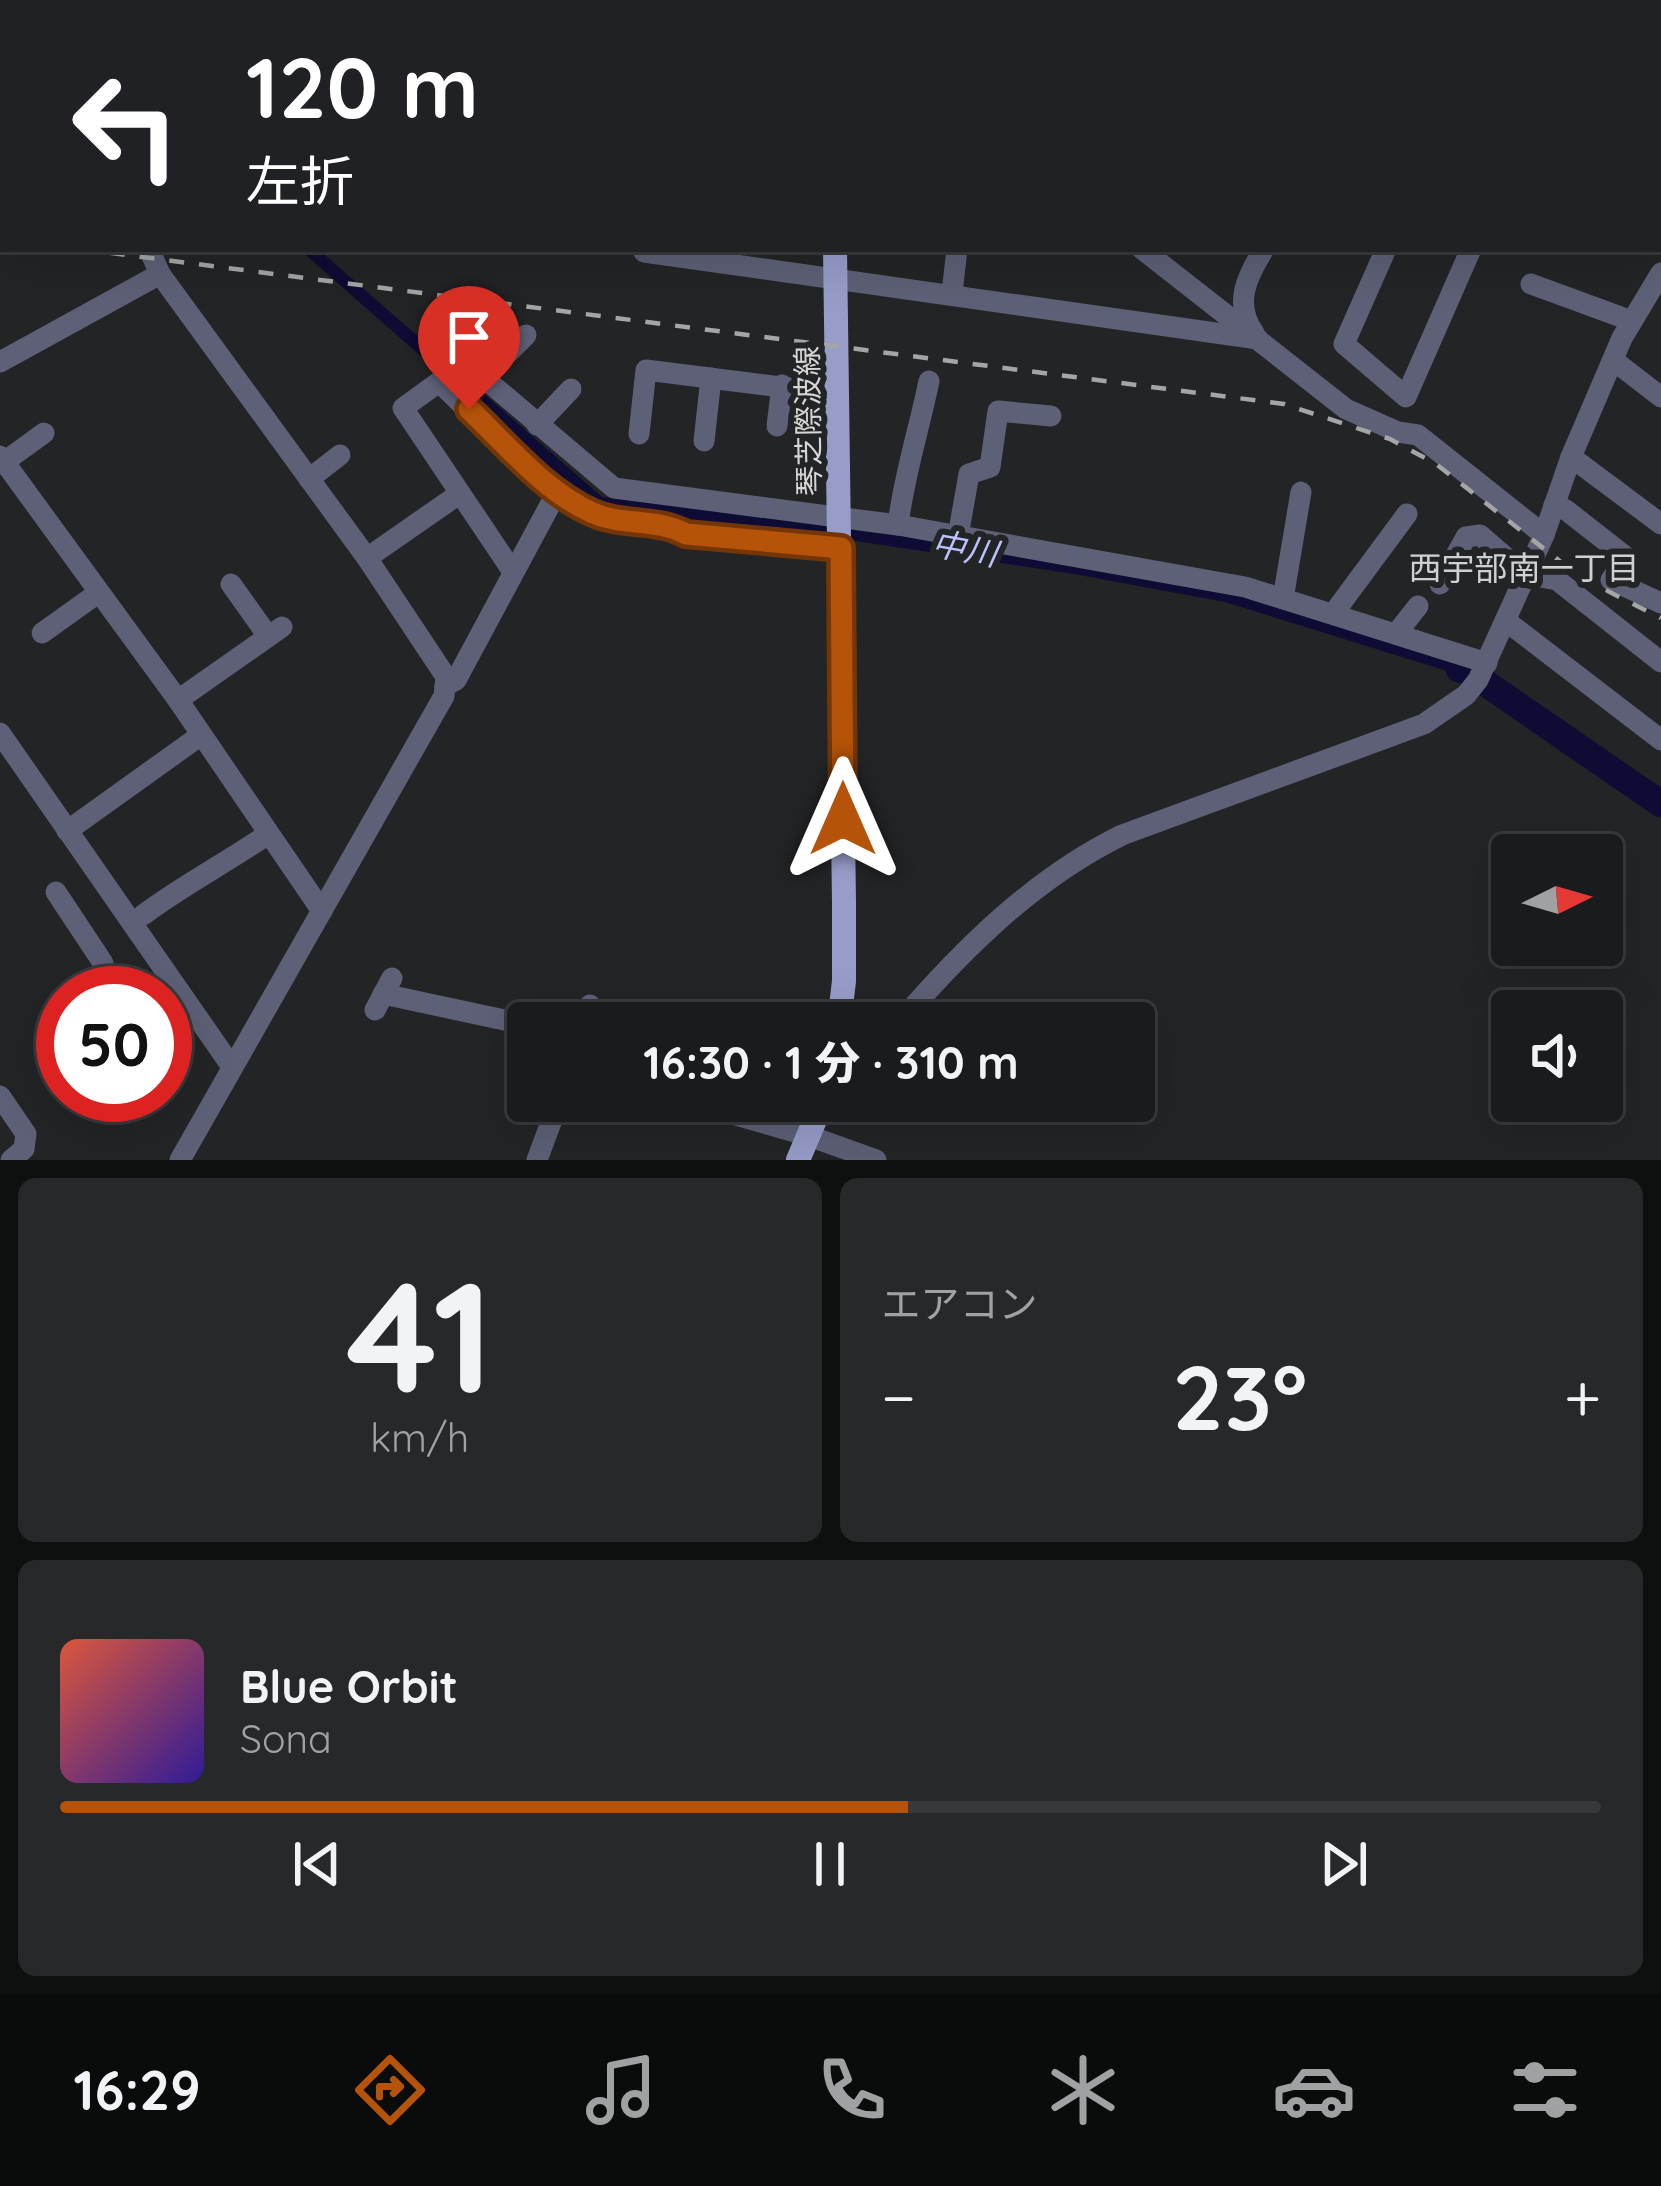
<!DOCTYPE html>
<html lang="ja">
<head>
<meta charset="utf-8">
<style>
	:root { --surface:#1a1b1c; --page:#272829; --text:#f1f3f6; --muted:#9fa1a3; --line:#38393b; --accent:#b45309 }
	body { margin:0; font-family:Quicksand,"Noto Sans JP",sans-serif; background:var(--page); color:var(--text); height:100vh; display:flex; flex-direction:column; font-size:45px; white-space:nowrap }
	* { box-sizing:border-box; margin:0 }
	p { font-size:39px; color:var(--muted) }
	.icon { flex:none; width:66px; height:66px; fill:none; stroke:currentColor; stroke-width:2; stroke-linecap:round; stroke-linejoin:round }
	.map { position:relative; height:1160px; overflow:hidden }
	.side { display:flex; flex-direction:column; gap:18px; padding:18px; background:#0e0f0f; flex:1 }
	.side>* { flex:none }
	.banner { position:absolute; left:0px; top:0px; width:1662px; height:252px; box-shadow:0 12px 48px #0002,0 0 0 3px var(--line); background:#202124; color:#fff; overflow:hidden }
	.needle { width:78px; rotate:85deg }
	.buttons { position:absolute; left:1491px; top:834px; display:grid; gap:24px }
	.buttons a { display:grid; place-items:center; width:132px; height:132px; border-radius:12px; background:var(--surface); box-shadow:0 12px 48px #0002,0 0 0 3px var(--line); font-size:60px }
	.speed { position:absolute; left:36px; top:966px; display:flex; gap:24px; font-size:60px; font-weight:700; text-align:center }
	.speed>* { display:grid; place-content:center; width:156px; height:156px; border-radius:50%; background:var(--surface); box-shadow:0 12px 48px #0002,0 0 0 3px var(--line); line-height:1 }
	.speed .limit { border:18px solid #d22; background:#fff; color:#111 }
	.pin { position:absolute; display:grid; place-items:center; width:102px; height:102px; color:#fff; margin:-123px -51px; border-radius:50% 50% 50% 0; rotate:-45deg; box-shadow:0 0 12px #0007 }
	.pin .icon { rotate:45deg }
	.me { position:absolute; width:132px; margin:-66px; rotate:0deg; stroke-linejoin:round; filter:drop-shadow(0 0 9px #0008) }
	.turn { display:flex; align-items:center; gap:42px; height:252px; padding:0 48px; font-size:54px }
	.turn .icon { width:156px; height:156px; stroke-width:2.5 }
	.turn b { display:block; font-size:84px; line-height:102px }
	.big { font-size:90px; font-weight:800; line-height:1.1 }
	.side .card { flex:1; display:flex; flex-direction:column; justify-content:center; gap:18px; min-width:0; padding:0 42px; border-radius:18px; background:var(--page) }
	.side .dial { align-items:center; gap:0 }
	.dial b { font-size:156px; line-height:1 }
	.song { display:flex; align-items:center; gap:36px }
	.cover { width:144px; height:144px; border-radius:18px; background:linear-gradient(135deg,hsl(10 70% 55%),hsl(250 70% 35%)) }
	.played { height:12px; border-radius:6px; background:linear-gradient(90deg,var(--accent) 55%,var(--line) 55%) }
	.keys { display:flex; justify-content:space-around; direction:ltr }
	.heat { display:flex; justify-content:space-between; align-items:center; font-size:66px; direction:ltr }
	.side .tiles { flex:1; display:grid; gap:18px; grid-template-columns:1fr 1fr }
	.card:last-child { grid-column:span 2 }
	.trip { position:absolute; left:507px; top:1002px; width:648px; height:120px; border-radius:12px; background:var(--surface); box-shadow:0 12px 48px #0002,0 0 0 3px var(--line); font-weight:800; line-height:120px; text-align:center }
	.tab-bar { display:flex; height:192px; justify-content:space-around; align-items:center; background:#0a0b0b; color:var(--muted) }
	.tab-bar .icon { width:84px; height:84px }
	.tab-bar .selected { color:var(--accent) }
	.tab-bar b { font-size:54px; color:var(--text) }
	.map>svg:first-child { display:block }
	.water { fill:#0e0b34 }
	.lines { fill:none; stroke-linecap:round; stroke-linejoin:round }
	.river { stroke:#0e0b34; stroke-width:27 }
	.path { stroke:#6c6c6e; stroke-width:3; stroke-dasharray:3 9; stroke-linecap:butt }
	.minor { stroke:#5d6076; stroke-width:21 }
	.major { stroke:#979cc9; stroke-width:24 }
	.rail { stroke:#a4a5a6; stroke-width:4.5; stroke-dasharray:15 15; stroke-linecap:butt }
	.route-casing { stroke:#753606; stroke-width:30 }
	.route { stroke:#b45309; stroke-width:21 }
	.labels { text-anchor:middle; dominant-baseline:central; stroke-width:12; stroke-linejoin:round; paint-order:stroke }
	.street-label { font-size:30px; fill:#d6d6d7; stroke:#232426 }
	.water-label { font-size:33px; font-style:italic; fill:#bbc1ff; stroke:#232426 }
	.neighbourhood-label { font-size:33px; fill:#cfd0d3; stroke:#232426 }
</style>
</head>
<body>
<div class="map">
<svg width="1661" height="1160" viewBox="0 0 1661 1160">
	<rect width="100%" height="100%" fill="#232426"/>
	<!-- water -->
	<polygon class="water" points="299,249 318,249 602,497 863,528 1240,595 1475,670 1473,679 1225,602 1074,574 803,533 596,510"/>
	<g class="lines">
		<!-- river -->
		<polyline class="river" points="1459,669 1471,673 1661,804"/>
		<!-- path -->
		<polyline class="path" points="982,3 983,0"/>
		<!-- minor -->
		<g class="minor">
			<polyline points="84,0 87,3"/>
			<polyline points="690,0 706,3"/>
			<polyline points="1260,0 1270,3"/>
			<polyline points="149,3 149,0"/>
			<polyline points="354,3 354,0"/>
			<polyline points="458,3 458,0"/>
			<polyline points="1455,3 1455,0"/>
			<polyline points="0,26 3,32"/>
			<polyline points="1659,53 1661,53"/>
			<polyline points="149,249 160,274 367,558 446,677 444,696 180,1160"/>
			<polyline points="1142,249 1346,409 1398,432 1418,435 1544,535"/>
			<polyline points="1386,249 1344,344 1406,397 1471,249"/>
			<polyline points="644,252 1258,339"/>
			<polyline points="1531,284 1632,321"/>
			<polyline points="952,293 957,249"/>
			<path d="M1254 333C1233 304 1247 276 1264 249"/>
			<polyline points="439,340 614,488 898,525 1245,587 1487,663"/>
			<polyline points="1613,360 1661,397"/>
			<polyline points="0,362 160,274"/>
			<polyline points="483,378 526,335"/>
			<polyline points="537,425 571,389"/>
			<polyline points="777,426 782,385"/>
			<polyline points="639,434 646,370 837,394"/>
			<polyline points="704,441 711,378"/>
			<polyline points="0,456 178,700 322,911"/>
			<polyline points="1571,457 1661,524"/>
			<polyline points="4,462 44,433"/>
			<polyline points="309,479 340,455"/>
			<polyline points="1554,505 1566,510 1626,557 1611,580 1661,603"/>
			<path d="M898 525C904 475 919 430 929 381"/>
			<polyline points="958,536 969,474 990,467 998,411 1051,416"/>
			<polyline points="367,558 459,494"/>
			<path d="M513 572 403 408 439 382C479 419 546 496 595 514 625 525 657 518 685 534L841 548"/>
			<polyline points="231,584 268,636"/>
			<polyline points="1440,584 1466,537 1480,535 1525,574 1557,580 1661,662"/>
			<polyline points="1283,599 1301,492"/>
			<polyline points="1333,614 1407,514"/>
			<polyline points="1506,621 1661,740"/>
			<polyline points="42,633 98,593"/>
			<polyline points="1396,634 1418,606"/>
			<polyline points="445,686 456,680 557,492"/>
			<polyline points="178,700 282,627"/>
			<polyline points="0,733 232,1067"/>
			<polyline points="67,831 201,735"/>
			<polyline points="56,892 103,963"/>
			<path d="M143 915C183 885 226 863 268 834"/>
			<polyline points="383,994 528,1025"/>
			<polyline points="375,1010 392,978"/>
			<polyline points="584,1023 590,1005"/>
			<path d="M899 1023C963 949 1033 879 1122 835L1424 724 1466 695 1478 680 1544 535 1571 457 1622 338 1661 273"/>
			<polyline points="0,1096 26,1134 24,1149 11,1160"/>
			<polyline points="687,1101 809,1136 876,1160"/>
			<polyline points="537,1160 559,1101"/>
		</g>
		<!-- major -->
		<g class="major">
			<polyline points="830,0 830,3"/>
			<polyline points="835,249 844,903 844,981 839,1023"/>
			<polyline points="798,1160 823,1101"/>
		</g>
		<!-- rail -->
		<g class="rail">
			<polyline points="0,240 3,240"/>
			<polyline points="80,249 1284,404 1390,439 1436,464 1580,577 1661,618"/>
		</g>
	</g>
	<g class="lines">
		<defs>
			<path id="route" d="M469 409C506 444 545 492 593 513 622 526 657 518 686 534L841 548 843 819"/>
		</defs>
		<!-- route casing -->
		<use href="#route" class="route-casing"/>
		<!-- route -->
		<use href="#route" class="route"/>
	</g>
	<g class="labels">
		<!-- street labels -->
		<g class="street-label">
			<text transform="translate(808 421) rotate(-91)">琴芝際波線</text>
		</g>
		<!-- water labels -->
		<g class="water-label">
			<text transform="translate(965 548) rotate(10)">中川</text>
		</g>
		<!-- neighbourhood labels -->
		<g class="neighbourhood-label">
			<text x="1524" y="567">西宇部南一丁目</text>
		</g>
	</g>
</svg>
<div class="buttons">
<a><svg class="needle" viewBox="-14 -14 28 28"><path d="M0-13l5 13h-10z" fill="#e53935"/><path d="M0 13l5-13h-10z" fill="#9fa1a3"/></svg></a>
<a><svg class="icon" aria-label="sound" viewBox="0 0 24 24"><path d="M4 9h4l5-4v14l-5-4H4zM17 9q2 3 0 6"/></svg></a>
</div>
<div class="speed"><div class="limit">50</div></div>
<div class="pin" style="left:469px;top:409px;background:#d93025"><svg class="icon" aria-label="arrive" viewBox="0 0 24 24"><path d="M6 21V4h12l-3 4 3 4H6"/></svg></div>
<svg class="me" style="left:843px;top:819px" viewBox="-20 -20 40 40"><path d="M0-17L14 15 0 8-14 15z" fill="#b45309" stroke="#fff" stroke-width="4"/></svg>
<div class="trip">16:30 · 1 分 · 310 m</div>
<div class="banner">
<div class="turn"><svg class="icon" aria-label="left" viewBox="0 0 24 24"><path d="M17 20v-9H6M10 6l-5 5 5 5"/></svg><div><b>120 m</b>左折</div></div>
</div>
</div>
<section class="side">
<div class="tiles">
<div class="card dial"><b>41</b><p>km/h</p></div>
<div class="card"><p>エアコン</p>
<div class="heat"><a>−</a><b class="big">23°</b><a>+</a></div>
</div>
<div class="card">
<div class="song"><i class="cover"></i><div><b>Blue Orbit</b><p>Sona</p></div></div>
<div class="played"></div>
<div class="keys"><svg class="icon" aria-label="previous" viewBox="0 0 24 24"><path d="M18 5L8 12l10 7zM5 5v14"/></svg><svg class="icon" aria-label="pause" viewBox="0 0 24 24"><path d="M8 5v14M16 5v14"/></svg><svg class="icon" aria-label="next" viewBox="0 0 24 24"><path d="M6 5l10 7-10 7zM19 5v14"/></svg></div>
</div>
</div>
</section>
<nav class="tab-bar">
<b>16:29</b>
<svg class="icon selected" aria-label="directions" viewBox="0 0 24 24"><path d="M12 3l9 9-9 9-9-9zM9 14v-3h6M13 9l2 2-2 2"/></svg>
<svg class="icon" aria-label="music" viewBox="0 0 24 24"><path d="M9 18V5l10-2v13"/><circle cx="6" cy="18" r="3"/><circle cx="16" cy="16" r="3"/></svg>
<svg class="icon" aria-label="phone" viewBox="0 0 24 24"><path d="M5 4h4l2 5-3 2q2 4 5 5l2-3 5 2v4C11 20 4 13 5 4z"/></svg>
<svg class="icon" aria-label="climate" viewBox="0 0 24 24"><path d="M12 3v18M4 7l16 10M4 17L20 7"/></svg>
<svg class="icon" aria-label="car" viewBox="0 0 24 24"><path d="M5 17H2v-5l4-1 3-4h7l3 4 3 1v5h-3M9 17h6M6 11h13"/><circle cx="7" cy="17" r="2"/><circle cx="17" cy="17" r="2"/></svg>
<svg class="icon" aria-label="filters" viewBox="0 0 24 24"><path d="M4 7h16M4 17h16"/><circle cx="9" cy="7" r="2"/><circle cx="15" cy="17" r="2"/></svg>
</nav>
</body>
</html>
